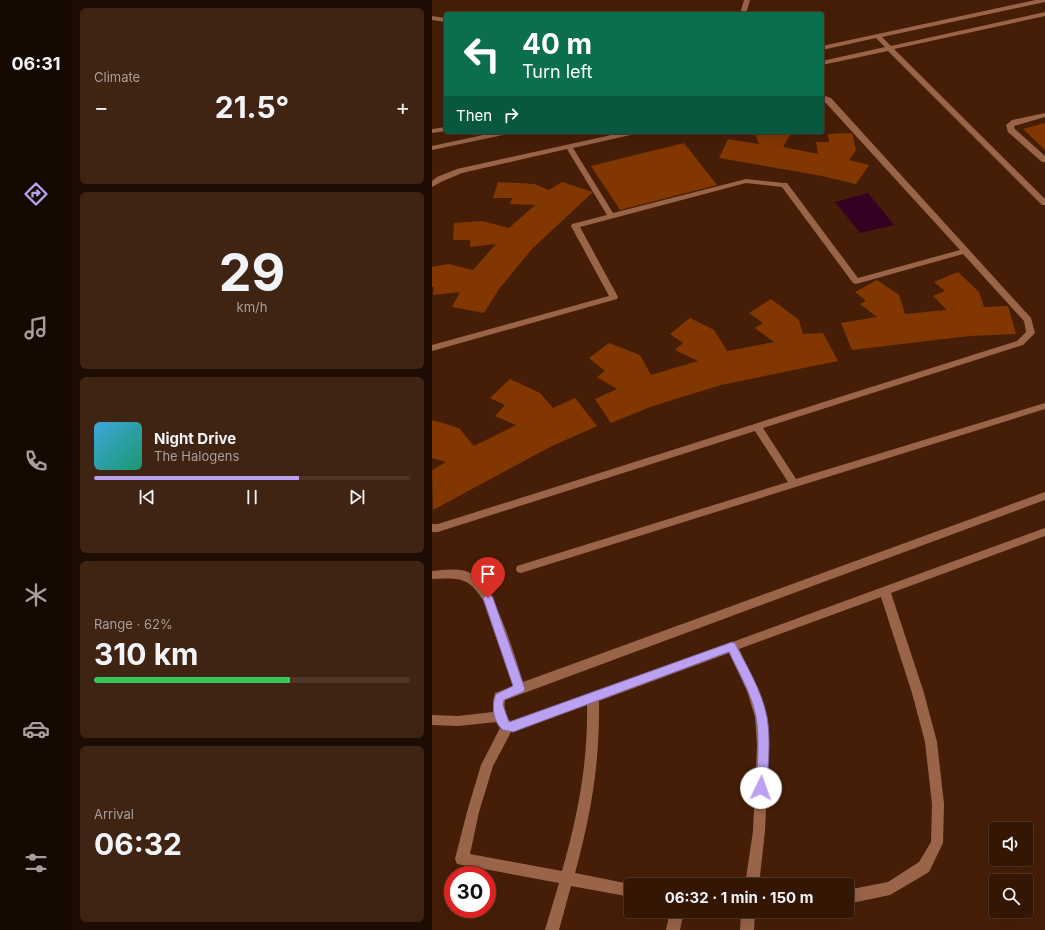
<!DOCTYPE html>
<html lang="en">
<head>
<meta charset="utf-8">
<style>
	:root { --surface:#341605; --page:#3f2313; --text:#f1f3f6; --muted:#a99f9a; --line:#4e3527; --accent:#bca0f2 }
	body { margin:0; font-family:Inter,sans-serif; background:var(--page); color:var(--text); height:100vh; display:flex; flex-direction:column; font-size:15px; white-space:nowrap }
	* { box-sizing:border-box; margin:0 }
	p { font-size:13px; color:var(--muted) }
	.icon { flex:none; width:22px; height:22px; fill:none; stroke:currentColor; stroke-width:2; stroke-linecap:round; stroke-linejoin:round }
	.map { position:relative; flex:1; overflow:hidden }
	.details { display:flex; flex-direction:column; gap:8px; padding:8px; background:#1d0c03; width:360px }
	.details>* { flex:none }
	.top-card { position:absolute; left:12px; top:12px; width:380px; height:122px; border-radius:4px; box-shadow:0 4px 16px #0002,0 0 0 1px var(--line); background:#0b6e4f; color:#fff; overflow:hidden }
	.controls { position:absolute; left:557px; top:822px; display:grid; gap:8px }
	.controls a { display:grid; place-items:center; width:44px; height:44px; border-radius:4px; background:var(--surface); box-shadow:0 4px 16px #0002,0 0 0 1px var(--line); font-size:20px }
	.speed { position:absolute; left:12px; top:866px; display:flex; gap:8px; font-size:20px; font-weight:700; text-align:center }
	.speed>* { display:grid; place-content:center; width:52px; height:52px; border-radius:50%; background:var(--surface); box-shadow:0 4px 16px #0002,0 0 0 1px var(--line); line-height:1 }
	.speed .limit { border:6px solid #d22; background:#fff; color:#111 }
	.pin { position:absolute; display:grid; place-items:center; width:34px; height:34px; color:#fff; margin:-41px -17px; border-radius:50% 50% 50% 0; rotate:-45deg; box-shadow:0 0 4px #0007 }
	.pin .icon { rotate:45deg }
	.me { position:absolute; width:44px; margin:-22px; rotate:3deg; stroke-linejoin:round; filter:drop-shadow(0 0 3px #0008) }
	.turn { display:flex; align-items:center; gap:14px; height:84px; padding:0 12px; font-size:18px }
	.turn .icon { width:52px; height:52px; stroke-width:2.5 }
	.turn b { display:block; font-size:28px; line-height:34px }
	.then { display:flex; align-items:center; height:38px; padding:0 12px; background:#0003; gap:8px; font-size:15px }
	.big { font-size:30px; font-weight:700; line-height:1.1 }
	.details .tile { flex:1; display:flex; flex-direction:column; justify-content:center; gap:6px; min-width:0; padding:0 14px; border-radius:6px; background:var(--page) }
	.details .dial { align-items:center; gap:0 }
	.dial b { font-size:52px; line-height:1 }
	.song { display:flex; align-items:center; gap:12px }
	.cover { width:48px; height:48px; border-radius:6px; background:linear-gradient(135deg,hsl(200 70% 55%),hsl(160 70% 35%)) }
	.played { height:4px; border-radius:2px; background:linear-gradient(90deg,var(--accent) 65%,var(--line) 65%) }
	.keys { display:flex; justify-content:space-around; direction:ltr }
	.heat { display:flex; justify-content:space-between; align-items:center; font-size:22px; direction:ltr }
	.charge { height:6px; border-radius:3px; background:linear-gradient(90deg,#34c759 62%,var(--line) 0) }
	.trip { position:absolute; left:192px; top:878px; width:230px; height:40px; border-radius:4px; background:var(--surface); box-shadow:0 4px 16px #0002,0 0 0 1px var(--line); font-weight:700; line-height:40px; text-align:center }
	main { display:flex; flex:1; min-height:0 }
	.tabs { display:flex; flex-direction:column; width:72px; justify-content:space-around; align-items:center; background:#150902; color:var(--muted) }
	.tabs .icon { width:28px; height:28px }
	.tabs .on { color:var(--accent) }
	.tabs b { font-size:18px; color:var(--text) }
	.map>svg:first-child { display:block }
	.water { fill:#360022 }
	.building { fill:#833700 }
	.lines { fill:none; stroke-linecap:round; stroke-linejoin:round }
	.minor { fill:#9a6449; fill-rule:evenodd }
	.route { fill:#bca0f2; stroke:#7a689d }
</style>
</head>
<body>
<main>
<nav class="tabs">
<b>06:31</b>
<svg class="icon on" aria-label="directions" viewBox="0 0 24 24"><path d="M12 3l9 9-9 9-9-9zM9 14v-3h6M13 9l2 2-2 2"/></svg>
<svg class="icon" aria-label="music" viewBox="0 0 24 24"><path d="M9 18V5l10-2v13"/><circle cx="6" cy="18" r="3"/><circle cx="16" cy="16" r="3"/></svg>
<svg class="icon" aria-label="phone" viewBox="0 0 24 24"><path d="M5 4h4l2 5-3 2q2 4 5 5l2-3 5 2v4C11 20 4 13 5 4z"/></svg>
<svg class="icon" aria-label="climate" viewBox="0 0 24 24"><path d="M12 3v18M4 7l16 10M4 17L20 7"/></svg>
<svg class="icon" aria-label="car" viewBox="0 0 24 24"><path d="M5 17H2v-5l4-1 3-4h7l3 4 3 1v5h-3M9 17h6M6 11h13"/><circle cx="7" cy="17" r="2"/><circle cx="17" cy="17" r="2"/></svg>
<svg class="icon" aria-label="filters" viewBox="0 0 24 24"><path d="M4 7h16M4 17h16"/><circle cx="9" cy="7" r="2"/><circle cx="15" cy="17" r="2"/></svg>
</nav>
<section class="details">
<div class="tile"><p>Climate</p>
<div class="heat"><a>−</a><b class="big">21.5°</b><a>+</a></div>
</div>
<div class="tile dial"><b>29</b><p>km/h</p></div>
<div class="tile">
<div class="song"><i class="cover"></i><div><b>Night Drive</b><p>The Halogens</p></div></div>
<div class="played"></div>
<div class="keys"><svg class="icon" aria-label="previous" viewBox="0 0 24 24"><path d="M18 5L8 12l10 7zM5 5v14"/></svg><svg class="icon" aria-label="pause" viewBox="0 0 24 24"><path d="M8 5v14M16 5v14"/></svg><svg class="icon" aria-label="next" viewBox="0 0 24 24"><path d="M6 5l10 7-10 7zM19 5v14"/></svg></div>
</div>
<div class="tile"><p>Range · 62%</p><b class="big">310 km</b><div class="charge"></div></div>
<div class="tile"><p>Arrival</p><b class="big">06:32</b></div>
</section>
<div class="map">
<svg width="613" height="930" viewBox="0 0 613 930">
	<rect width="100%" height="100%" fill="#461e07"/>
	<!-- water -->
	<polygon class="water" points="436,193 462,225 428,233 403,202"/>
	<!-- building -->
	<g class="building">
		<polygon points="613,123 613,150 591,129"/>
		<polygon points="322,132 357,132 358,135 351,147 386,154 384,142 397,142 396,134 420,133 424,150 417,160 437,165 424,184 385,175 287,158 296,139 327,144"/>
		<polygon points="252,143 285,185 188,210 159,166"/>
		<polygon points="66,182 102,184 117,190 130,182 161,192 100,249 67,289 52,313 20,307 28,292 1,295 2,287 0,287 0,267 16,264 41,270 64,244 38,247 38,240 21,240 22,223 50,221 77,228 103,205 78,204 80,198 61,198"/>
		<polygon points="526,272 547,292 552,307 576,306 584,334 537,336 420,350 409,323 445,317 428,304 434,301 423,292 445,280 467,295 473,314 515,310 501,296 513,291 502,282"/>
		<polygon points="339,299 367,320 371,334 391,333 406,361 289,385 218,407 179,423 163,399 185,389 165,377 173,371 157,358 177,343 208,355 219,375 266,361 243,350 251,343 238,334 258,318 282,330 295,351 342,342 323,328 331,323 317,313"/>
		<polygon points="78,379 108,393 121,408 143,398 165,426 118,447 1,510 0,470 14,462 0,458 0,420 27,428 42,446 84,425 63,416 73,405 58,398"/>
	</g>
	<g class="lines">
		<!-- minor -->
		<g class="minor">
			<polygon points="312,0 318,0 314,14 308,14"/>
			<polygon points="604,0 613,0 613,2 450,37 459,46 613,12 613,16 462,49 613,199 613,205 610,205 456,51 390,65 390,61 453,47 444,38 390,50 390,46"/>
			<polygon points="0,16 14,18 14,22 0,20"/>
			<polygon points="390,95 399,98 599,318 603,333 591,345 331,428 364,479 613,403 613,409 89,573 85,572 84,569 85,566 356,482 323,431 6,532 0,532 0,524 6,524 585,341 594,332 592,321 531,254 424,284 421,283 350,187 314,183 148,227 186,297 185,299 0,351 0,345 177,296 139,226 140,224 175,215 135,149 30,173 11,181 0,187 0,181 5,177 25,169 193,132 207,132 203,134 141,148 181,213 314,179 352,183 355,183 426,278 528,250 393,102 390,100"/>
			<polygon points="613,113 613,117 582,126 583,129 613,156 613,162 610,162 576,132 574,125 580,120"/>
			<polygon points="14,127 14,131 0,133 0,129"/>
			<polygon points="65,132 80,132 76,134 0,150 0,146"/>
			<path d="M613 492V500L73 700C72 708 72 719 81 722L613 528V536L459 593 492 693 505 742 512 804 511 843 497 872 458 895 415 904V890L456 882 487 862 499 842 500 804 493 742 480 693 449 597 307 649 327 691 335 717 337 745 333 831 327 885H313L321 831 325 745 323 717 315 691 297 653 167 701C168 763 159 814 143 873L203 885H199V897L139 886 127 930H113L127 883 25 864 23 859 35 812 49 765 68 728 65 722 26 726 0 725V715L26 716 61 712V701L63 693 81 686 51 600C36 576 26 578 0 579V571C14 570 29 567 42 575 63 587 83 657 91 682ZM155 705C156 763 146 815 130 871L38 854 47 812 61 766 79 732Z"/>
			<polygon points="238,911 252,911 248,930 234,930"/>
			<polygon points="309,911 323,911 322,930 308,930"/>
		</g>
	</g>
	<!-- route -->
	<path class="route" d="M56 594 60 596 61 598 93 689 91 692 72 700 71 705 77 722 300 642 303 643C315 667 330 691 335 717 339 740 336 765 335 788L333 792 329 793 325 792 324 788C325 765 328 741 324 717 320 695 307 673 297 652L81 732 71 730C61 723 59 705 64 694L81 686 51 598 53 596Z"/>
</svg>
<div class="controls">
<a><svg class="icon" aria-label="sound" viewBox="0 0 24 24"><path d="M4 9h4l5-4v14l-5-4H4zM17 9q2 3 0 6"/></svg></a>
<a><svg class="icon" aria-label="search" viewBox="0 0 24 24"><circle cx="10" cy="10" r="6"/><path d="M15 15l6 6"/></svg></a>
</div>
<div class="speed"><div class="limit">30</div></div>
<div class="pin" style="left:56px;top:598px;background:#d93025"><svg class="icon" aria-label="arrive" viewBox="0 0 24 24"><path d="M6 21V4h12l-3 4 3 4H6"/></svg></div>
<svg class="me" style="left:329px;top:788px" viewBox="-20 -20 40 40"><circle r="19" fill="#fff"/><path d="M0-13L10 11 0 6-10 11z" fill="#bca0f2"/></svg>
<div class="trip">06:32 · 1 min · 150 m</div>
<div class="top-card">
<div class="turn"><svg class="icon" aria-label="left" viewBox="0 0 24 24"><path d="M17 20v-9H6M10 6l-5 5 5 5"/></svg><div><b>40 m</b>Turn left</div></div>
<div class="then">Then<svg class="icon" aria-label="right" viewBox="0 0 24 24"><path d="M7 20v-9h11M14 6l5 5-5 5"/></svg></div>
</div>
</div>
</main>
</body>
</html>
